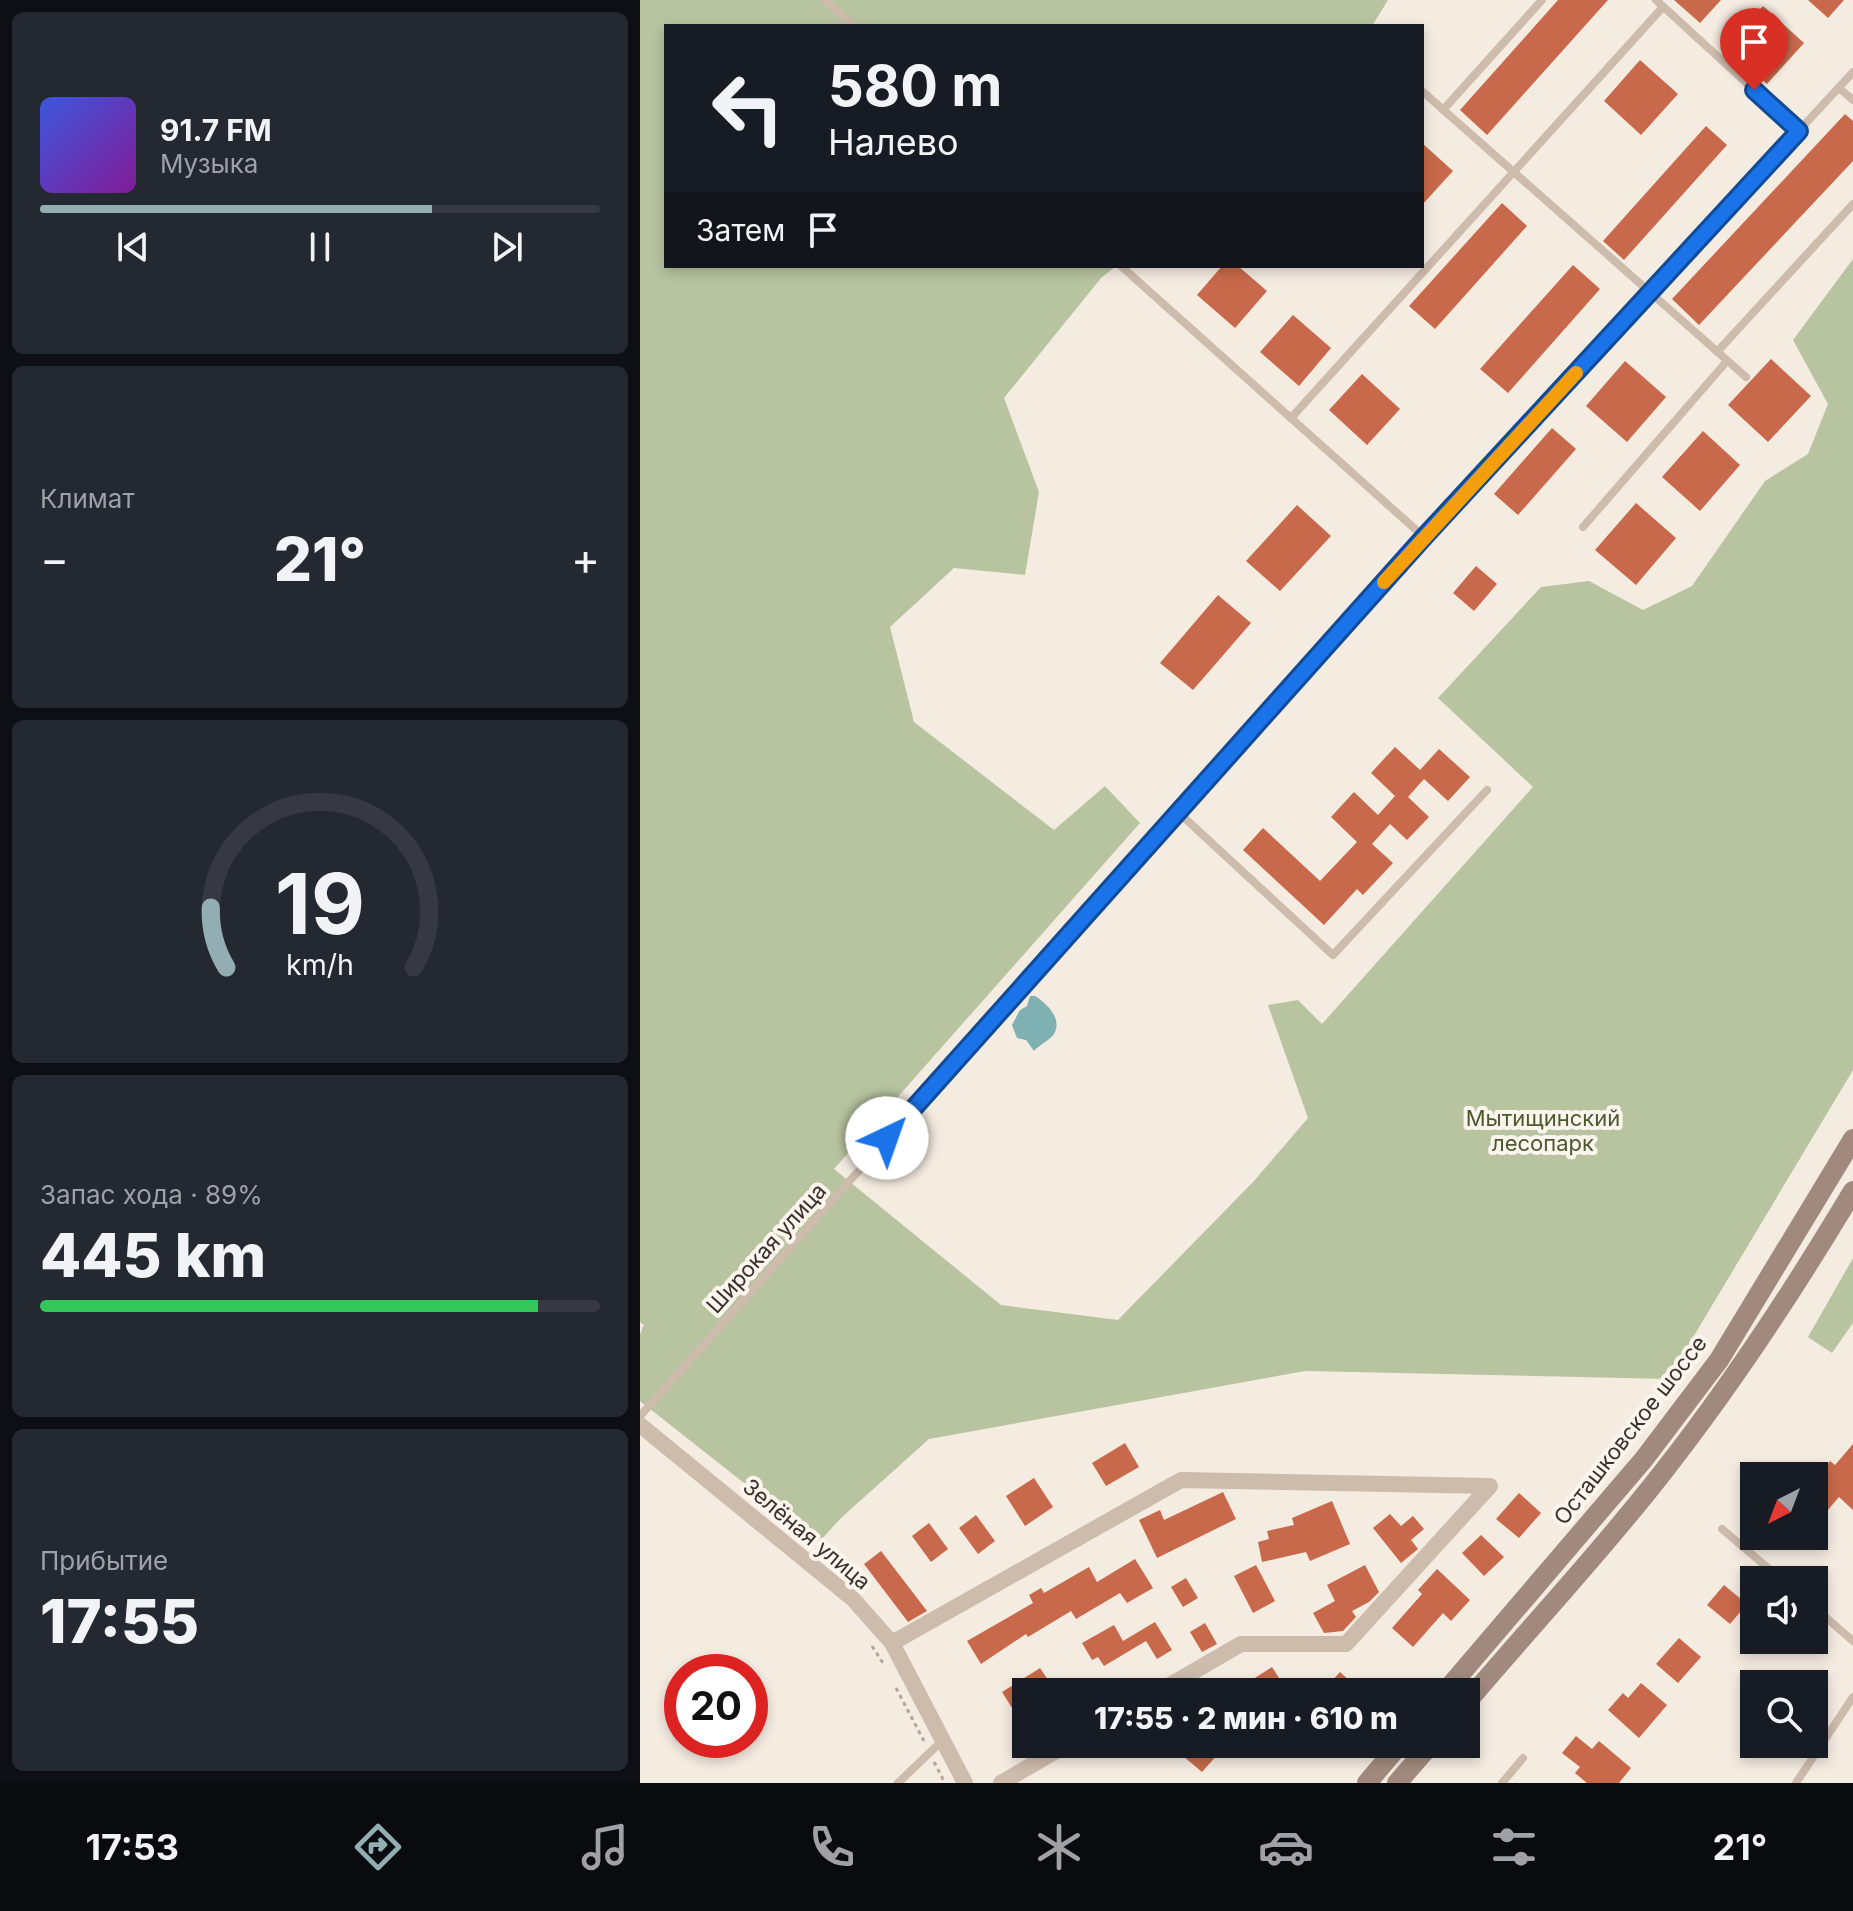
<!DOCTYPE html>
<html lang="ru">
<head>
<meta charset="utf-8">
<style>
	:root { --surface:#171b24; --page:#242831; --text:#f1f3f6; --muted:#9ea1a6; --line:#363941; --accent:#92aeb2 }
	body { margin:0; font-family:Inter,sans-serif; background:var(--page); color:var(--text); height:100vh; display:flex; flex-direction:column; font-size:30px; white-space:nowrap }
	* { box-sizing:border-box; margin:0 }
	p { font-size:26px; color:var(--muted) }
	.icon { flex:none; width:44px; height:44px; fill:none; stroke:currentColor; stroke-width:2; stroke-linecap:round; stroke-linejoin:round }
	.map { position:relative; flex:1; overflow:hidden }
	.panel { display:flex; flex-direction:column; gap:12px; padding:12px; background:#0d0f14; width:640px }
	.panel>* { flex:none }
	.top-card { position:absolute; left:24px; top:24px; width:760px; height:244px; border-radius:0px; box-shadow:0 4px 12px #0003; background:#171b24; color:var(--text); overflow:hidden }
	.needle { width:52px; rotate:222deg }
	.fabs { position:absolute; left:1100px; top:1462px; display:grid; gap:16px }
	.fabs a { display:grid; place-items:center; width:88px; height:88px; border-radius:0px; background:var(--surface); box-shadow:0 4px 12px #0003; font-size:40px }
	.speed { position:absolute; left:24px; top:1654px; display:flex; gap:16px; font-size:40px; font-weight:700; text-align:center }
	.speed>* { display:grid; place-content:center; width:104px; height:104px; border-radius:50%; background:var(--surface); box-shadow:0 4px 12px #0003; line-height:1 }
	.speed .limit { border:12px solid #d22; background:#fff; color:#111 }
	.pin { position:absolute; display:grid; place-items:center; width:68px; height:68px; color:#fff; margin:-82px -34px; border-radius:50% 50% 50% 0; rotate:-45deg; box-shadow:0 0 8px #0007 }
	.pin .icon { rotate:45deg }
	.me { position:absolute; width:88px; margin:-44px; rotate:42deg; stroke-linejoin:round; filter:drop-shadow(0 0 6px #0008) }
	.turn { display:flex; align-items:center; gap:28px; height:168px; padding:0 32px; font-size:36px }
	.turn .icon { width:104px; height:104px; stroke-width:2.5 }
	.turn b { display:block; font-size:56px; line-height:68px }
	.then { display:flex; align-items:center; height:76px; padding:0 32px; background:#0003; gap:16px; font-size:30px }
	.big { font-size:60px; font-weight:800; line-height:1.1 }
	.panel .widget { flex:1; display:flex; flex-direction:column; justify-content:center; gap:12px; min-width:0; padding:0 28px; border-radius:12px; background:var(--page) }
	.panel .dial { align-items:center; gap:0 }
	.dial svg { height:208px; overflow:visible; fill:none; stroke:var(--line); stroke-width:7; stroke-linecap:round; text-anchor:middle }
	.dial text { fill:var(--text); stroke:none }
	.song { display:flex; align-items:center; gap:24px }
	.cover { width:96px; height:96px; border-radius:12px; background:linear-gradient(135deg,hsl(230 70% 55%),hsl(290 70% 35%)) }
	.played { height:8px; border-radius:4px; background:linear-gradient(90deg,var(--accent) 70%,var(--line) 70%) }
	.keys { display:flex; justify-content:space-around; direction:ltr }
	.heat { display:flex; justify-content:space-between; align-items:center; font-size:44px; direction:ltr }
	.charge { height:12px; border-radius:6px; background:linear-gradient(90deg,#34c759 89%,var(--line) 0) }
	.trip { position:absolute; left:372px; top:1678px; width:468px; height:80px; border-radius:0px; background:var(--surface); box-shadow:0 4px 12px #0003; font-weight:800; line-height:80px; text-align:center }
	.menu { display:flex; height:128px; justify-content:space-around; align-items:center; background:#090b0e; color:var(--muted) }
	.menu .icon { width:56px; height:56px }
	.menu .active { color:var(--accent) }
	.menu b { font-size:36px; color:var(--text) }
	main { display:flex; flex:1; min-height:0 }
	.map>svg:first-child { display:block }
	.green { fill:#b8c4a0 }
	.water { fill:#7fb0b2 }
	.building { fill:#c8694b }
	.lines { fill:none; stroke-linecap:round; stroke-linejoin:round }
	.path { stroke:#b9a596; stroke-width:3; stroke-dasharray:4 4; stroke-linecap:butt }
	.service { stroke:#cdbbac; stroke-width:8 }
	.minor { stroke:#cdbbac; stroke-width:16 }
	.secondary { stroke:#a18a7d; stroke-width:20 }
	.route-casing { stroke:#114b97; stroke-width:20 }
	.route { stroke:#1a73e8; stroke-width:14 }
	.slow { stroke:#f59e0b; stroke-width:14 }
	.labels { text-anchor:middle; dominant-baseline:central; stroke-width:8; stroke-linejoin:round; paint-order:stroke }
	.park-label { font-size:22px; fill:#4a5a2e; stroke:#fbf5ee }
	.street-label { font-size:22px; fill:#3b302b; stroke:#fbf5ee }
</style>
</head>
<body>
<main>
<section class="panel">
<div class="widget">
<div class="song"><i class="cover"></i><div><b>91.7 FM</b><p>Музыка</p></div></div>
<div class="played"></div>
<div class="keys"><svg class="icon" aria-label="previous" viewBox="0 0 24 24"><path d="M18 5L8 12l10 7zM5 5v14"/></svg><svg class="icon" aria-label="pause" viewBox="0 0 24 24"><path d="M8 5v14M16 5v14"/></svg><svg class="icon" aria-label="next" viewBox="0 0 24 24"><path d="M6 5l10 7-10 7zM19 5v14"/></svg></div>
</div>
<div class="widget"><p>Климат</p>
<div class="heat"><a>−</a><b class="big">21°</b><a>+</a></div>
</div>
<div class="widget dial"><svg viewBox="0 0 100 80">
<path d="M14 69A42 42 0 1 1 86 69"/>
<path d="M14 69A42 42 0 0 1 8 46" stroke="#92aeb2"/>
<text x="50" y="56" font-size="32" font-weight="700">19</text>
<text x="50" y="72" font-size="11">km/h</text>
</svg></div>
<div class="widget"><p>Запас хода · 89%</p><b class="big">445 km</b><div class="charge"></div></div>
<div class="widget"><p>Прибытие</p><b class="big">17:55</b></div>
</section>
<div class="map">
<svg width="1213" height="1783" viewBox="0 0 1213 1783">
	<rect width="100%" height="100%" fill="#f4ebe1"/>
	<!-- green -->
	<g class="green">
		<polygon points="0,0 748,0 732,26 26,26 26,266 476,266 461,278 364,398 399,492 385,575 314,568 250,627 274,722 414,830 465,786 500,823 194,1169 361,1305 478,1320 614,1181 668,1118 628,1005 658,1000 682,1024 893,787 798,698 901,587 949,581 1003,610 1052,586 1125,481 1168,454 1188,404 1153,340 1213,259 1213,1070 1028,1379 665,1371 289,1439 201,1518 179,1542 0,1401 0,1334 4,1325 0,1322"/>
		<polygon points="1213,1258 1213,1323 1192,1353 1168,1337"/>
	</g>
	<!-- water -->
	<path class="water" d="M390 996H395C406 1003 423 1018 414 1034 410 1040 399 1045 394 1051L386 1040 377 1038 372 1025 380 1010 387 1006Z"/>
	<!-- building -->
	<g class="building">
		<polygon points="918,0 968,0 847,135 820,110"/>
		<polygon points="1034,0 1081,0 1060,23"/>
		<polygon points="1168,0 1204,0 1188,18"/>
		<polygon points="1123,6 1164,43 1127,84 1086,46"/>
		<polygon points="1000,60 1038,94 1001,135 964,101"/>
		<polygon points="1205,114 1213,121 1213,161 1059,325 1032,299"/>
		<polygon points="1066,126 1087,145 984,260 963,241"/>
		<polygon points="782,143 813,171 782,205"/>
		<polygon points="862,203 887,226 795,329 769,306"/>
		<polygon points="933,265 960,289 868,393 840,369"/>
		<polygon points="582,266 598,266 627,291 595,328 557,295"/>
		<polygon points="653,315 691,348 659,386 620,352"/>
		<polygon points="1131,359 1171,396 1128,442 1088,405"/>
		<polygon points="985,361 1026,397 987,442 946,406"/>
		<polygon points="722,374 760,409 727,445 689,410"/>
		<polygon points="912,428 936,449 878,515 854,494"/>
		<polygon points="1063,431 1100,465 1060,511 1022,477"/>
		<polygon points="996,503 1036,538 996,585 955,550"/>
		<polygon points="657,505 691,536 640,591 606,561"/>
		<polygon points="836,566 857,584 834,611 813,593"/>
		<polygon points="578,595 611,623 553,690 520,663"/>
		<polygon points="755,747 780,770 799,749 830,777 808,801 784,779 768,797 789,817 767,840 750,824 732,844 753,863 723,895 717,889 684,925 603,850 623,828 680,881 717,842 691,817 714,792 738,815 755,796 731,773"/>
		<polygon points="485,1443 499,1467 466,1486 452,1463"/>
		<polygon points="1213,1444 1213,1510 1199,1497 1174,1526 1174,1479 1190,1461 1195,1465"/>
		<polygon points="394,1478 413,1507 385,1526 366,1496"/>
		<polygon points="583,1492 596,1519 517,1558 499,1520 520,1510 524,1520"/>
		<polygon points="879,1493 901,1513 879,1538 856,1519"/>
		<polygon points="692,1501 710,1544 670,1561 666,1552 622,1562 618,1542 629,1539 627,1531 654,1525 652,1518"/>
		<polygon points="750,1514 761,1526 773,1516 784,1529 771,1540 778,1549 761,1563 733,1528"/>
		<polygon points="336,1515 355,1541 338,1554 319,1528"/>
		<polygon points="289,1523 308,1549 291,1562 272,1536"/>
		<polygon points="841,1535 864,1557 844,1576 822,1553"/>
		<polygon points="241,1551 287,1611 268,1622 224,1564"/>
		<polygon points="495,1559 513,1588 487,1603 480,1593 436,1619 431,1611 388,1637 386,1634 341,1664 327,1641 393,1603 389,1595 401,1588 404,1593 449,1567 457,1582"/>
		<polygon points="616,1565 635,1601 613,1613 594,1576"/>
		<polygon points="725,1565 739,1592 729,1602 712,1611 716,1617 703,1631 684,1633 673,1613 695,1601 687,1585"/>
		<polygon points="797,1569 830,1600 811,1621 803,1613 773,1647 752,1628 782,1594 778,1590"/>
		<polygon points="546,1578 558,1598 543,1607 531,1587"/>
		<polygon points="1084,1585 1107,1604 1090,1624 1067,1605"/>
		<polygon points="515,1622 532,1650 517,1659 506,1641 464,1666 458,1657 452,1660 442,1643 474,1625 483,1641"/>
		<polygon points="565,1623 577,1644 562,1652 550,1632"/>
		<polygon points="1039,1638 1061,1657 1038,1683 1016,1664"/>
		<polygon points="632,1667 648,1692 612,1692 607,1683"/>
		<polygon points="400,1668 416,1692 386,1692 386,1698 372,1708 362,1692"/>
		<polygon points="700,1672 722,1692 682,1692"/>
		<polygon points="1001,1683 1027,1705 999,1738 968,1710 983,1693 988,1698"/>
		<polygon points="936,1736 952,1749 959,1741 991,1768 979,1783 947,1783 935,1773 940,1767 922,1753"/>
		<polygon points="543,1744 587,1744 562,1772 537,1751"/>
	</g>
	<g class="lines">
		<!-- path -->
		<g class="path">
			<polyline points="232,1646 243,1663"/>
			<polyline points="256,1688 284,1741"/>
			<polyline points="294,1762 305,1783"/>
		</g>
		<!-- service -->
		<g class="service">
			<polyline points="185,0 214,26"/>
			<polyline points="1016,0 1159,131"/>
			<polyline points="1199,88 1213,100"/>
			<polyline points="782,91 1106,377"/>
			<polyline points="803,110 902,0"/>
			<polyline points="481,266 784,537"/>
			<polyline points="1077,352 1213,204"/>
			<polyline points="651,418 1023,7"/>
			<polyline points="943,527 1087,361"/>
			<polyline points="537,811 693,955 847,790"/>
			<polyline points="0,1416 784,537 1213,72"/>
			<polyline points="1082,1529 1142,1580"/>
			<polyline points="1174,1607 1213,1641"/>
			<polyline points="258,1783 303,1740"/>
			<polyline points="862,1783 883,1758"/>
			<polyline points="1156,1783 1213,1697"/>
		</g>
		<!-- minor -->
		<g class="minor">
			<polyline points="0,1425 213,1599 252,1643 325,1783"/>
			<polyline points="252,1643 541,1480 850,1486 706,1644 601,1644 518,1692"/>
			<polyline points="361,1783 428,1744"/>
		</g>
		<!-- secondary -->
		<g class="secondary">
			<polyline points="805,1692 1004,1459 1079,1360 1213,1139"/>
			<path d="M826 1703C891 1626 961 1552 1023 1472 1093 1383 1155 1288 1213 1191"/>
			<polyline points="727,1783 760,1744"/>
			<polyline points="757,1783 791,1744"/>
		</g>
	</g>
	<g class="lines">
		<defs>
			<polyline id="route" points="247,1138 784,537 1159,131 1114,90"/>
		</defs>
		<!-- route casing -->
		<use href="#route" class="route-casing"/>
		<!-- route -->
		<use href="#route" class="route"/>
		<!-- slow -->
		<polyline class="slow" points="744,582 936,373"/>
	</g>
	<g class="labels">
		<!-- park labels -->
		<g class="park-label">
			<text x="903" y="1118">Мытищинский<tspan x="903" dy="25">лесопарк</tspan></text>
		</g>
		<!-- street labels -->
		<g class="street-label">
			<text transform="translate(126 1248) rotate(-48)">Широкая улица</text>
			<text transform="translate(990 1430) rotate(-52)">Осташковское шоссе</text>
			<text transform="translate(167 1534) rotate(40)">Зелёная улица</text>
		</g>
	</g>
</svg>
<div class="fabs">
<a><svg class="needle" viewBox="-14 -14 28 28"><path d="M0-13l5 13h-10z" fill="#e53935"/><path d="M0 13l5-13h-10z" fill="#9ea1a6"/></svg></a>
<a><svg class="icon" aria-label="sound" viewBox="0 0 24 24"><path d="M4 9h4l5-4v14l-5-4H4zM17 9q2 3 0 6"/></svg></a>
<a><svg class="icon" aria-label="search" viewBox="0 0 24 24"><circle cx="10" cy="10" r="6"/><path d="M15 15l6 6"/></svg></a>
</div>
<div class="speed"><div class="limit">20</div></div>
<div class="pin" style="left:1114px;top:90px;background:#d93025"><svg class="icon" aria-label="arrive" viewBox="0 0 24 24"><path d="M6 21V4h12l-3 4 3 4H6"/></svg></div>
<svg class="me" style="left:247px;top:1138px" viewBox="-20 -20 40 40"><circle r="19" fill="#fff"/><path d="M0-13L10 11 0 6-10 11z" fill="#1a73e8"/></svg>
<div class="trip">17:55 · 2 мин · 610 m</div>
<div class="top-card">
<div class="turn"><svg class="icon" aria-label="left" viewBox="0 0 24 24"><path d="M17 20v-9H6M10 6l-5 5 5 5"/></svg><div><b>580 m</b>Налево</div></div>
<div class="then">Затем<svg class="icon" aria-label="arrive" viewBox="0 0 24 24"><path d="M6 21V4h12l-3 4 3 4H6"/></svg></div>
</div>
</div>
</main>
<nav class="menu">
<b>17:53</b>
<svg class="icon active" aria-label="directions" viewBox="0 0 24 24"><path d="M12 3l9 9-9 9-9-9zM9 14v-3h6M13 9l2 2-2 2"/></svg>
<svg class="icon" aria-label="music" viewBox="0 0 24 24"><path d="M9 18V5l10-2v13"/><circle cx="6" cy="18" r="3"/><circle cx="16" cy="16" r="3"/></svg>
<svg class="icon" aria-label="phone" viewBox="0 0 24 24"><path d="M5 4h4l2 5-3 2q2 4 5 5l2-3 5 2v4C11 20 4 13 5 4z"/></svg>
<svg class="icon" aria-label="climate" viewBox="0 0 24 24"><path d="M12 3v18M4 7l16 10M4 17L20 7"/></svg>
<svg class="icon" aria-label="car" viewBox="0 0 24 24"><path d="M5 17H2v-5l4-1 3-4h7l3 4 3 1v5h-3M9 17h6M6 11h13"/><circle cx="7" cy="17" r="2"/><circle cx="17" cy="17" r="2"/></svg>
<svg class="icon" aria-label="filters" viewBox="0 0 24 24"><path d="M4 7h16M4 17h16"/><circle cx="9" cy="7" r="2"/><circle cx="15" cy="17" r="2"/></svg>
<b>21°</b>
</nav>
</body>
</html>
